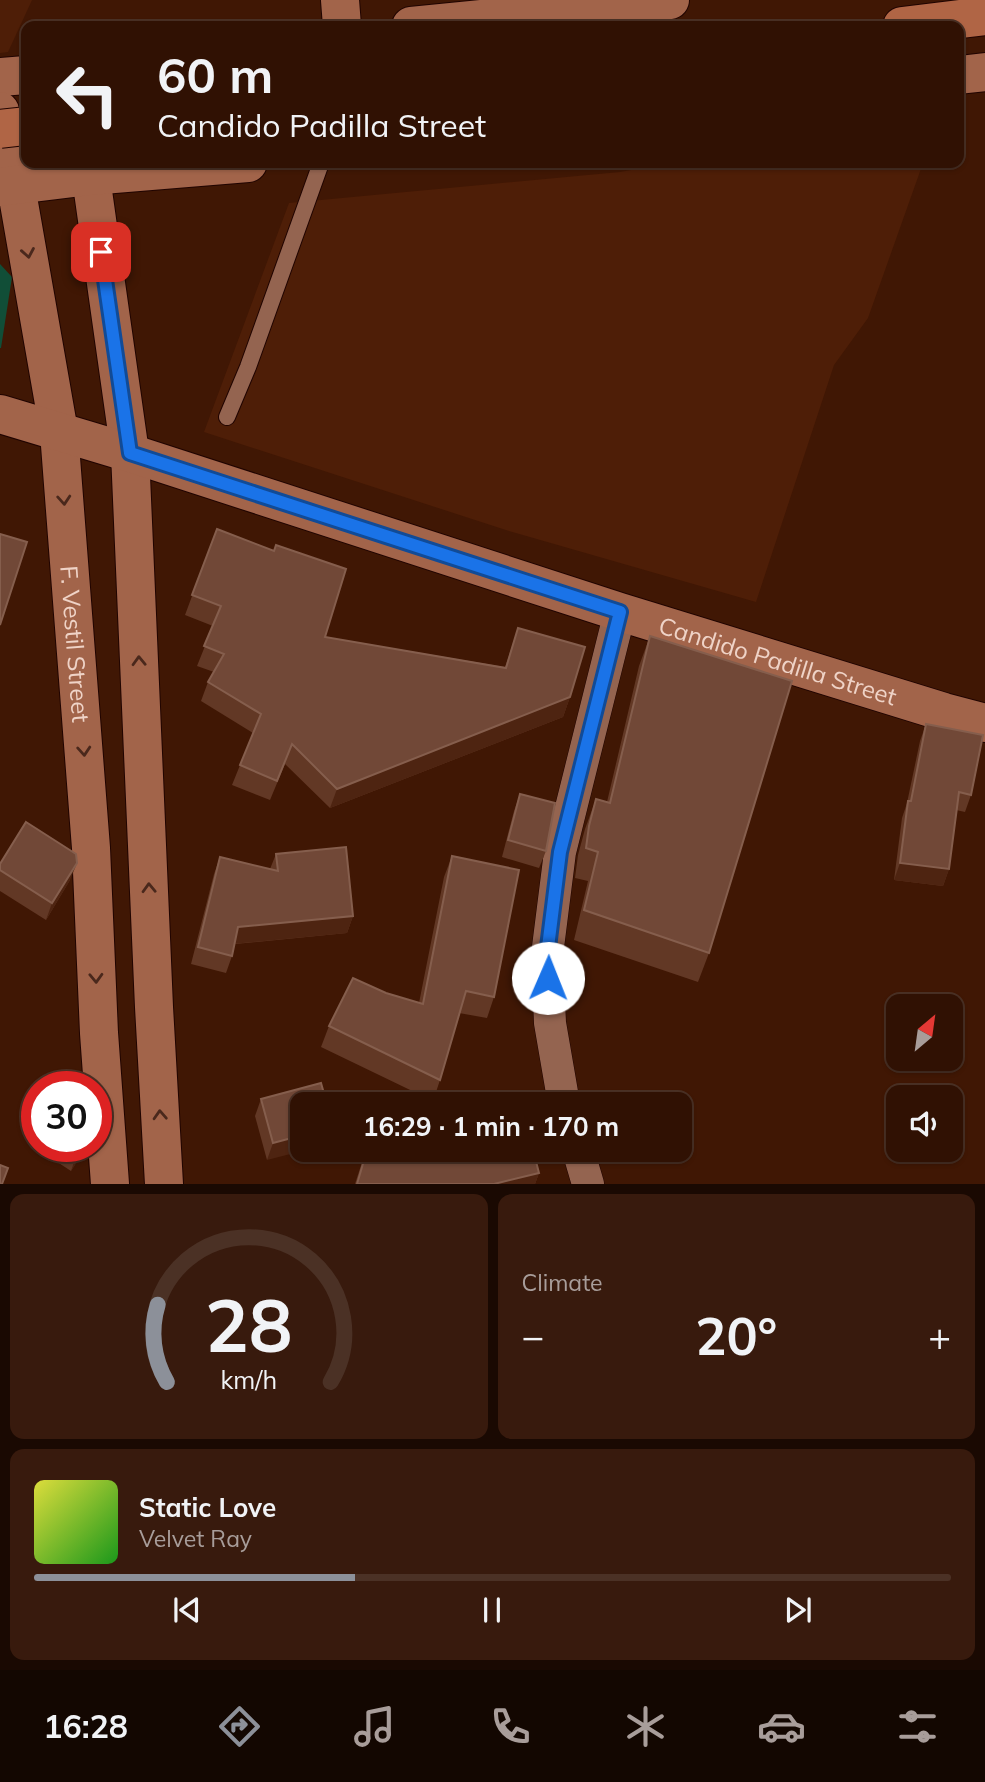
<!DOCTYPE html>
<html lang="en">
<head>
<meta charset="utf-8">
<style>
	:root { --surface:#301103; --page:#381a0d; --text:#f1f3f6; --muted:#a89d9a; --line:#4b3125; --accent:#8c9099 }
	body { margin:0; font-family:Mulish,sans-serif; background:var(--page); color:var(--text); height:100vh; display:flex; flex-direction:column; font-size:26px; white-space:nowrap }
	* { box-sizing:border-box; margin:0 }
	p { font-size:23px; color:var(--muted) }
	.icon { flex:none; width:38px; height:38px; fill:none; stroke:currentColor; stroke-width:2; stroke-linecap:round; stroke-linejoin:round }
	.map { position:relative; height:1184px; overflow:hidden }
	.details { display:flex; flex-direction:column; gap:10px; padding:10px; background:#1a0902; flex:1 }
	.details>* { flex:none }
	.banner { position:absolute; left:21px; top:21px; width:943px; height:147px; border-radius:14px; box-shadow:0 2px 5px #0004,0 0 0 2px var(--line); background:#301103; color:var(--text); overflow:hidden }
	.needle { width:46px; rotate:29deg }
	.buttons { position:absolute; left:886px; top:994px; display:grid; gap:14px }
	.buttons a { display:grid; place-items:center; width:77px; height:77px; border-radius:14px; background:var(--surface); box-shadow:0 2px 5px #0004,0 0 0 2px var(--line); font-size:35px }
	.speed { position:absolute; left:21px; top:1071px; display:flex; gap:14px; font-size:35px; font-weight:700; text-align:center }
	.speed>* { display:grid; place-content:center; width:91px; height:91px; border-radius:50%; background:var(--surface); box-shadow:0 2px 5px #0004,0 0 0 2px var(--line); line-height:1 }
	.speed .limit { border:10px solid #d22; background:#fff; color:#111 }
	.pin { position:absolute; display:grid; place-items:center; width:60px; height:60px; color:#fff; margin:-30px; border-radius:14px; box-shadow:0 4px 10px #0006 }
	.me { position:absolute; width:77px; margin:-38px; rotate:1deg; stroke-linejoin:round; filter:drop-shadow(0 0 5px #0008) }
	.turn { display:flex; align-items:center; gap:24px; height:147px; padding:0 21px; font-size:32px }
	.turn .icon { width:91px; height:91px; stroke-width:2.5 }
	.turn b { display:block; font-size:49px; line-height:60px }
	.big { font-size:52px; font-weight:700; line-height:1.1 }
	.details .widget { flex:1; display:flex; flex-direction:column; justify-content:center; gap:10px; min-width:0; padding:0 24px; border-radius:14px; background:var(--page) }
	.details .dial { align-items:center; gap:0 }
	.dial svg { height:182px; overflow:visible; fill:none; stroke:var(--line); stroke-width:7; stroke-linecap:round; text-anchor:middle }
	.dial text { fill:var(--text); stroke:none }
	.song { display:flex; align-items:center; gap:21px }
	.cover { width:84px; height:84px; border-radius:10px; background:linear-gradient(135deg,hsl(60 70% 55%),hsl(120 70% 35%)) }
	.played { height:7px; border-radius:4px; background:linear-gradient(90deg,var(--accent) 35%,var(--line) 35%) }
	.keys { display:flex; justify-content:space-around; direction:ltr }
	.heat { display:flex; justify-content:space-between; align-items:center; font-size:38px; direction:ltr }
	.details .tiles { flex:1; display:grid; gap:10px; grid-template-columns:1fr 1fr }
	.widget:last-child { grid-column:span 2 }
	.trip { position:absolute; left:290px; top:1092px; width:402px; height:70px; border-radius:14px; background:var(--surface); box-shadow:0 2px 5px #0004,0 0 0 2px var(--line); font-weight:700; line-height:70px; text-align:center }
	.tabs { display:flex; height:112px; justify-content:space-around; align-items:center; background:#130701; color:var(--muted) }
	.tabs .icon { width:49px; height:49px }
	.tabs .selected { color:var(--accent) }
	.tabs b { font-size:32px; color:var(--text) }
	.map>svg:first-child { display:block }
	.built { fill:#4e1e07 }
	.green { fill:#114e37 }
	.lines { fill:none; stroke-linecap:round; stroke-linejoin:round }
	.lane-casing { stroke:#200400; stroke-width:18 }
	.street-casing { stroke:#200400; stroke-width:33 }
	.secondary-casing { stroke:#200400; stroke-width:40 }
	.primary-casing { stroke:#200400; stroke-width:40 }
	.lane { stroke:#946450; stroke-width:16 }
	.street { stroke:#946450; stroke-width:32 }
	.secondary { stroke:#a2644a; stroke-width:38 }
	.primary { stroke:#b06545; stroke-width:38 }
	.primary-bridge-casing { stroke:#200400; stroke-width:40; stroke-linecap:butt }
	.primary-bridge { stroke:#b06545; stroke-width:38 }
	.wall { fill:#623825 }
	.shaded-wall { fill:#4e2411 }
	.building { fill:#714837; stroke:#855e4d; stroke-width:2 }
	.oneway { stroke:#4a281c }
	.route-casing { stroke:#114b97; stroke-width:18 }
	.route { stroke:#1a73e8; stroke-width:12 }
	.labels { text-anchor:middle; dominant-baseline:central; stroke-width:7; stroke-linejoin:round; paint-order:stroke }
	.street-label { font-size:24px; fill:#efd3c7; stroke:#1a0803 }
</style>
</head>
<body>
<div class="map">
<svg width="985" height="1184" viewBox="0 0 985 1184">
	<rect width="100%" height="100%" fill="#401704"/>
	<!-- built -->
	<g class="built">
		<polygon points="0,0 32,0 8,52 0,53"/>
		<polygon points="670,163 923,163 868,318 834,365 756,602 509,531 204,432 289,203 620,172"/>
	</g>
	<!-- green -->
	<polygon class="green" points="0,264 12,277 1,348 0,348"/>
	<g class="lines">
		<defs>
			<polyline id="lane" points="227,417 248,367 321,163"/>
			<g id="street">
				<polyline points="564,1104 550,1023 547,955 560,852 620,612"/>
				<polyline points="578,1150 588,1184"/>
			</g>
			<g id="secondary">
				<polyline points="340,0 342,26"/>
				<polyline points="411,26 670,0"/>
				<polyline points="959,75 985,72"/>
				<polyline points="0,77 26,75"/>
				<path id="s1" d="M0 111 16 186 59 432 91 848 99 1033 110 1184"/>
				<polyline points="89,163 130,453 154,1007 164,1184"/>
				<polyline points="0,187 90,176 248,163"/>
				<path id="s2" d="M0 414 130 453 620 612 944 712 985 723"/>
			</g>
			<polyline id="primary" points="902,26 985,16"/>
		</defs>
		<!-- lane casing -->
		<use href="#lane" class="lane-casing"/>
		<!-- street casing -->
		<use href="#street" class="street-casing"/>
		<!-- secondary casing -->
		<use href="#secondary" class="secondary-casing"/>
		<!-- primary casing -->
		<use href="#primary" class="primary-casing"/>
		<!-- lane -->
		<use href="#lane" class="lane"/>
		<!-- street -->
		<use href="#street" class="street"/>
		<!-- secondary -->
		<use href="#secondary" class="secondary"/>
		<!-- primary -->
		<use href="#primary" class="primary"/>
		<defs>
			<polyline id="primary-bridge" points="0,129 26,126"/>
		</defs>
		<!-- primary-bridge casing -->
		<use href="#primary-bridge" class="primary-bridge-casing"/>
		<!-- primary-bridge -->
		<use href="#primary-bridge" class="primary-bridge"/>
	</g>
	<!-- wall -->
	<g class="wall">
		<polygon points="217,529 325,637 505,667 518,628 570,697 563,717 330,808 285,764 270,800 232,785 253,733 201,701 208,682 214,672 197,666 213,626 185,615"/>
		<polygon points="650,636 709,953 698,982 574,940 588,881 575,878 578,855 585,829 596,799 607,802 639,666"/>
		<polygon points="926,724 971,795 965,812 956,810 949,869 943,886 894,880 902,818 907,803 920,741"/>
		<polygon points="520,794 546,851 539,868 502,857 514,811"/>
		<polygon points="276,854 353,916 347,933 235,944 232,956 226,973 191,964 214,874 220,857 270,869"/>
		<polygon points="452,856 494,997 487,1018 459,1013 440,1080 433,1101 321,1047 329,1026 386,993 419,1003 444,877"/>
		<polygon points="0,864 70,880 46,920 0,891"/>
		<polygon points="261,1099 327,1104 267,1160 255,1116"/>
		<polygon points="44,1146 86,1146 71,1171 42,1152"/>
		<polygon points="366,1150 533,1150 539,1173 535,1184 355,1184"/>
	</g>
	<!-- shaded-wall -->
	<g class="shaded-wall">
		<polygon points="570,697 563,717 330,808 337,789"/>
		<polygon points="77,863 70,880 46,920 52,903"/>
		<polygon points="900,863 949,869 943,886 894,880"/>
		<polygon points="353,916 347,933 232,944 238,927"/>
		<polygon points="303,1135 303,1150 306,1150 267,1160 273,1143"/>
		<polygon points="84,1146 86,1146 86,1149 71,1171 74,1162"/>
		<polygon points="539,1173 535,1184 494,1184"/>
	</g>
	<!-- building -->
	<g class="building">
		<polygon points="217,529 274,551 276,545 346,569 325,637 506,668 518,628 585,647 570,697 337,789 292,744 277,781 240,765 261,714 208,682 224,654 204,646 221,606 192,595"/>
		<polygon points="0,534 27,542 0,625"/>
		<polygon points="650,636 792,681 709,953 584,910 598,852 586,848 589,826 596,799 610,803"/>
		<polygon points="926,724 983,735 971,795 959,792 949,869 900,863 908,801 911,801"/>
		<polygon points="520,794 555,803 546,851 508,840"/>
		<polygon points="26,822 76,854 77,863 52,903 0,870 0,864"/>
		<polygon points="346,847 353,916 238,927 232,956 198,947 220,857 278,871 276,854"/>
		<polygon points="452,856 519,870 494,997 466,991 440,1080 329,1026 353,978 386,993 423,1004"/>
		<polygon points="321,1083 327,1104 303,1104 303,1135 273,1143 261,1099"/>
		<polygon points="51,1146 84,1146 74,1162"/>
		<polygon points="367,1150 533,1150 539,1173 494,1184 357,1184"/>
		<polygon points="0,1165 8,1168 2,1184 0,1184"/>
	</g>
	<!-- one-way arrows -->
	<defs><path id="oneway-chevron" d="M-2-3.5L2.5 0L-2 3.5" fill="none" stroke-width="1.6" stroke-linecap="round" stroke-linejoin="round" transform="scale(1.75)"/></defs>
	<g class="oneway">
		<use href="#oneway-chevron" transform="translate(28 253) rotate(80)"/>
		<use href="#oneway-chevron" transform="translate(64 500) rotate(86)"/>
		<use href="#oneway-chevron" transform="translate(139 661) rotate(-92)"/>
		<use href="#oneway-chevron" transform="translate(84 751) rotate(86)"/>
		<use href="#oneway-chevron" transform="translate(149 888) rotate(-92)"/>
		<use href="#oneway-chevron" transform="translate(96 978) rotate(88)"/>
		<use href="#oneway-chevron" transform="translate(160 1115) rotate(-93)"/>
	</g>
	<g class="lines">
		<defs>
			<polyline id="route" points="101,252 130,453 620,612 560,852 547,955 548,978"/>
		</defs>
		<!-- route casing -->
		<use href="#route" class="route-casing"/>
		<!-- route -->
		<use href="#route" class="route"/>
	</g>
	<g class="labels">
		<!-- street labels -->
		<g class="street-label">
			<text stroke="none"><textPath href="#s1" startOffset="539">F. Vestil Street</textPath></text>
			<text stroke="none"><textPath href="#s2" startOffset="816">Candido Padilla Street</textPath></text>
		</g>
	</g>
</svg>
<div class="buttons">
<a><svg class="needle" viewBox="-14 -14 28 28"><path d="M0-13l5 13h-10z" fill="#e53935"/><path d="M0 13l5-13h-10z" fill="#a89d9a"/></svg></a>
<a><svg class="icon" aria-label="sound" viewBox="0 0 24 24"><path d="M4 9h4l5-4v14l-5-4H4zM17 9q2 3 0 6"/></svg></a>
</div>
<div class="speed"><div class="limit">30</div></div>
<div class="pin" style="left:101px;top:252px;background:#d93025"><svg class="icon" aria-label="arrive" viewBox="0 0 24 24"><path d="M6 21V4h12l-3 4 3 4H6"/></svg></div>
<svg class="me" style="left:548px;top:978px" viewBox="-20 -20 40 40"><circle r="19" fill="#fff"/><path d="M0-13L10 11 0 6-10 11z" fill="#1a73e8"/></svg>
<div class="trip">16:29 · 1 min · 170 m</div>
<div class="banner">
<div class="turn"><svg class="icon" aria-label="left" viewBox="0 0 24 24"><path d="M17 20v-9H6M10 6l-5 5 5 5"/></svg><div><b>60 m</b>Candido Padilla Street</div></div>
</div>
</div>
<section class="details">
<div class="tiles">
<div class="widget dial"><svg viewBox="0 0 100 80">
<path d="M14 69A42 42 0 1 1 86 69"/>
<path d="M14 69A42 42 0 0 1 10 35" stroke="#8c9099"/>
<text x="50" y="56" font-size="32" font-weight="700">28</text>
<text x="50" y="72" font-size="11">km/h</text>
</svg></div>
<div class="widget"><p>Climate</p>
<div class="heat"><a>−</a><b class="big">20°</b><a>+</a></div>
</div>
<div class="widget">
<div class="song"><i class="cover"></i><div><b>Static Love</b><p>Velvet Ray</p></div></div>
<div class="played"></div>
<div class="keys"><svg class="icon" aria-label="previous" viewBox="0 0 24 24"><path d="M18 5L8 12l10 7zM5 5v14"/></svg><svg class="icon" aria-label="pause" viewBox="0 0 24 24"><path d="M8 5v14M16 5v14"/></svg><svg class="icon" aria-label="next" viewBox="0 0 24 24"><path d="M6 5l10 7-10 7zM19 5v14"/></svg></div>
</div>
</div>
</section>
<nav class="tabs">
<b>16:28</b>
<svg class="icon selected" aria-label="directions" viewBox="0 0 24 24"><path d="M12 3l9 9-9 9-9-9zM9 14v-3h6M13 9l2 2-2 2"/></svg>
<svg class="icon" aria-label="music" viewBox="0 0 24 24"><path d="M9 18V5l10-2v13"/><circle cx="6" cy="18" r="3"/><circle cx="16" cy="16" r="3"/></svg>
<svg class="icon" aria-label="phone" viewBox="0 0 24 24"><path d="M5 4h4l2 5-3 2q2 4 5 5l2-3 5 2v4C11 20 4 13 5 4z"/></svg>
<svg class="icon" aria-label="climate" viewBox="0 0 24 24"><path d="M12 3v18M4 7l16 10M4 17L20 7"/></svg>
<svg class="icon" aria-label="car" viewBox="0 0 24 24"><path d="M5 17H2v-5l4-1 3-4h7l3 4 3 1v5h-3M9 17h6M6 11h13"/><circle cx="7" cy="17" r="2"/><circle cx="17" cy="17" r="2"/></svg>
<svg class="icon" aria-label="filters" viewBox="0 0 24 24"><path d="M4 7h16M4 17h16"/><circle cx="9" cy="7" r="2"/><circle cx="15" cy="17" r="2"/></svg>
</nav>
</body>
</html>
